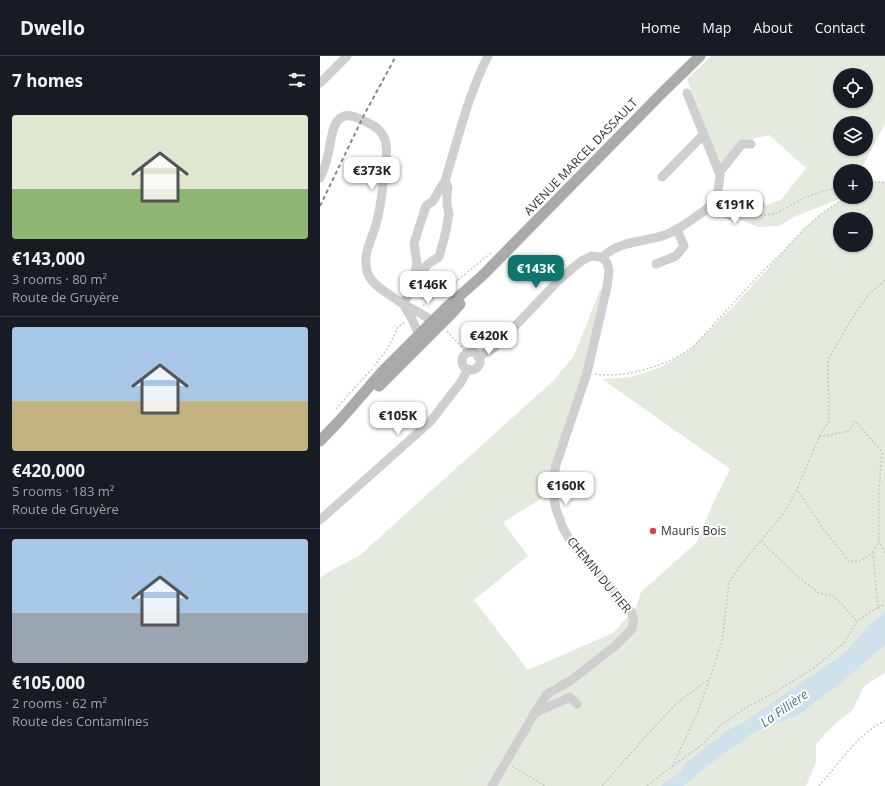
<!DOCTYPE html>
<meta charset="utf-8">
<style>
body{margin:0;font-family:"Open Sans",sans-serif;background:#242831;color:#f1f3f6;height:100vh;display:flex;flex-direction:column;font-size:15px;white-space:nowrap}
*{box-sizing:border-box;margin:0}
p{font-size:13px;color:#9ea1a6}
.icon{flex:none;width:22px;height:22px;fill:none;stroke:currentColor;stroke-width:2;stroke-linecap:round;stroke-linejoin:round}
.map{position:relative;flex:1;overflow:hidden}
.drawer{display:flex;flex-direction:column;background:#171b24;width:320px}
.drawer>*{flex:none}
.fabs{position:absolute;left:513px;top:12px;display:grid;gap:8px}
.fabs a{display:grid;place-items:center;width:40px;height:40px;border-radius:50%;background:#171b24;box-shadow:0 1px 3px #0004;font-size:20px}
.price{position:absolute;translate:-50% -34px;padding:0 9px;border-radius:8px;background:#fff;color:#222;font-size:13px;line-height:26px;filter:drop-shadow(0 1px 2px #0008)}
.price::after{content:'';position:absolute;left:50%;top:24px;width:12px;height:9px;margin-left:-6px;background:inherit;clip-path:polygon(0 0,100% 0,50% 100%)}
.price.selected{background:#0f766e;color:#fff}
ul{padding:0;list-style:none}
li{display:grid;align-content:center;gap:8px;height:212px;padding:0 12px}
li+li{border-top:1px solid #363941}
li span{display:grid;place-items:center;height:124px;border-radius:4px;color:#555}
li>.icon{margin-inline-start:auto}
span .icon{width:72px;height:72px;fill:#fffc;stroke-width:1}
li b{font-size:17px}
h2{display:flex;justify-content:space-between;align-items:center;height:48px;padding:0 12px;font-size:17px}
header{display:flex;align-items:center;gap:24px;box-sizing:border-box;height:56px;padding:0 20px;background:#171b24;border-bottom:1px solid #363941}
header strong{font-size:19px}
nav{display:flex;gap:22px;margin-inline-start:auto;font-size:14px}
main{display:flex;flex:1;min-height:0}
.map>svg:first-child{display:block}
</style>
<header>
<strong>Dwello</strong>
<nav><a>Home</a><a>Map</a><a>About</a><a>Contact</a></nav>
</header>
<main>
<section class="drawer">
<h2>7 homes<svg class="icon" aria-label="filters" viewBox="0 0 24 24"><path d="M4 7h16M4 17h16"/><circle cx="9" cy="7" r="2"/><circle cx="15" cy="17" r="2"/></svg></h2>
<ul>
<li><span style="background:linear-gradient(#dfe7d0 60%,#8fb573 0)"><svg class="icon" aria-label="home" viewBox="0 0 24 24"><path d="M3 11l9-7 9 7M6 9v11h12V9"/></svg></span><div><b>€143,000</b><p>3 rooms · 80 m²</p><p>Route de Gruyère</p></div></li>
<li><span style="background:linear-gradient(#a9c7e8 60%,#c2b280 0)"><svg class="icon" aria-label="home" viewBox="0 0 24 24"><path d="M3 11l9-7 9 7M6 9v11h12V9"/></svg></span><div><b>€420,000</b><p>5 rooms · 183 m²</p><p>Route de Gruyère</p></div></li>
<li><span style="background:linear-gradient(#a9c7e8 60%,#9aa5b1 0)"><svg class="icon" aria-label="home" viewBox="0 0 24 24"><path d="M3 11l9-7 9 7M6 9v11h12V9"/></svg></span><div><b>€105,000</b><p>2 rooms · 62 m²</p><p>Route des Contamines</p></div></li>
</ul>
</section>
<div class="map">
<svg width="565" height="730" viewBox="0 0 565 730">
<rect width="100%" height="100%" fill="#fff"/>
<!-- green -->
<path fill="#e5eade" fill-rule="evenodd" d="M391,0H565V68L541,113V115H520V141H524L474,161L459,170L438,171L412,160L461,144L486,112L449,79L423,85L401,112L367,23ZM520,19H546V45H520ZM520,67H546V93H520Z
M546,126H565V555L549,569L524,597L425,665L409,673L365,707L360,716L340,730H0V522L8,516L39,500L233,325L254,300L280,234L286,237L264,314L221,443L183,466L208,500L154,544L208,614L293,577L316,551L321,536L376,487L395,443L410,413L282,323L311,321L341,311L367,296L410,254L485,172L501,158L526,141H546ZM520,163H546V189H520Z
M565,589V617L544,630L533,654L516,667L496,688V706L486,730H364L384,713L433,677L479,659L525,624Z"/>
<!-- water -->
<path fill="#cfe1eb" d="M565,555V589L525,624L479,659L433,677L384,713L364,730H340L360,716L365,707L409,673L425,665L524,597L549,569Z"/>
<g fill="none" stroke-linecap="round" stroke-linejoin="round">
<!-- path -->
<path stroke="#c9c9c9" stroke-width="1.5" stroke-dasharray="2 2" stroke-linecap="butt" d="M546,126H565
M436,160L455,158L484,142L503,135L520,131
M98,240L106,245
M103,250L107,246L119,239L171,197
M127,275L147,297
M54,310L68,292L78,271L85,266
M275,318C305,323 350,309 374,290L440,218L461,198L485,172L501,158L526,141
M16,353L28,339L52,313
M499,381L529,375L535,365L562,396L559,432V485
M441,485L479,522L499,537L514,540L537,565
M553,496L559,485L565,497
M558,552L565,548
M192,710L225,730
M352,711L377,658L390,622L402,585L409,527L419,511L464,457L477,433L499,381L509,365L508,304L529,267L549,238L561,228L565,224
M282,730L325,681L356,648L389,623
M327,730L346,715L383,688L401,669L427,651L454,637L495,611L523,588L537,565L558,551L553,497L539,506L529,505L501,470L477,433
M499,730C516,711 541,674 565,665"/>
<!-- minor -->
<path stroke="#cfcfcf" stroke-width="9" d="M0,27L27,0
M399,117L422,88H431
M342,121L383,79
M0,122C4,115 6,107 8,99C12,81 12,49 40,63C48,67 58,70 62,78C64,81 66,86 66,89C68,99 65,110 64,120C62,136 61,152 56,168C52,184 41,200 48,218C51,226 59,232 67,237C73,241 78,245 85,249C96,255 108,260 117,270
M389,151L410,159L418,158L440,149
M282,202C297,185 324,186 345,179C356,175 365,168 374,162C379,158 385,155 389,151C398,142 399,130 400,119L367,37
M336,208L356,200L364,190L357,173
M93,231L92,226L97,208L94,187L106,150L113,145L121,131L125,125C138,83 148,39 168,0
M83,248L93,231L99,228C105,211 103,210 119,201L125,179L129,158L127,149V140L128,131L125,125
M83,248L92,263L99,279L103,283
M142 305a9 9 0 1 1 18 0a9 9 0 1 1-18 0Z
M158,301L175,291L239,224L254,211L263,204L272,200L280,201L285,204L287,207L289,215L287,231L267,317L236,409L234,420L233,437L236,453L243,472L248,481L258,495L287,526L311,556L314,564L312,573L295,590L250,625L227,638L214,658L172,730
M0,464L110,366L141,326L148,313
M215,657L250,641L257,648"/>
<!-- major -->
<path stroke="#aaa" stroke-width="11" d="M59,330L134,255L140,248
M0,385L21,363L42,339L61,317L128,250L162,220L345,34L380,0"/>
<!-- rail -->
<path stroke="#878787" stroke-width="2" stroke-dasharray="4 3" stroke-linecap="butt" d="M0,150L44,59L76,0"/>
</g>
<!-- markers -->
<circle fill="#d94352" stroke="#fff" stroke-width="1.5" cx="333" cy="475" r="4"/>
<g text-anchor="middle" stroke-width="4" stroke-linejoin="round" paint-order="stroke">
<!-- street labels -->
<g font-size="12" fill="#323232" stroke="#fff">
<text transform="translate(261 101) rotate(-46)" y="4">AVENUE MARCEL DASSAULT</text>
<text transform="translate(279 519) rotate(51)" y="4">CHEMIN DU FIER</text>
</g>
<!-- poi labels -->
<g font-size="12" fill="#323232" stroke="#fff" text-anchor="start">
<text x="341" y="479">Mauris Bois</text>
</g>
<!-- water labels -->
<g font-size="13" font-style="italic" fill="#45748f" stroke="#fff">
<text transform="translate(464 652) rotate(-35)" y="5">La Fillière</text>
</g>
</g>
</svg>
<div class="fabs">
<a><svg class="icon" aria-label="locate" viewBox="0 0 24 24"><circle cx="12" cy="12" r="6"/><path d="M12 2v4M12 18v4M2 12h4M18 12h4"/></svg></a>
<a><svg class="icon" aria-label="layers" viewBox="0 0 24 24"><path d="M12 4l9 5-9 5-9-5zM3 14l9 5 9-5"/></svg></a>
<a>+</a>
<a>−</a>
</div>
<b class="price" style="left:52px;top:135px">€373K</b>
<b class="price" style="left:415px;top:169px">€191K</b>
<b class="price selected" style="left:216px;top:233px">€143K</b>
<b class="price" style="left:108px;top:249px">€146K</b>
<b class="price" style="left:169px;top:300px">€420K</b>
<b class="price" style="left:78px;top:380px">€105K</b>
<b class="price" style="left:246px;top:450px">€160K</b>
</div>
</main>
